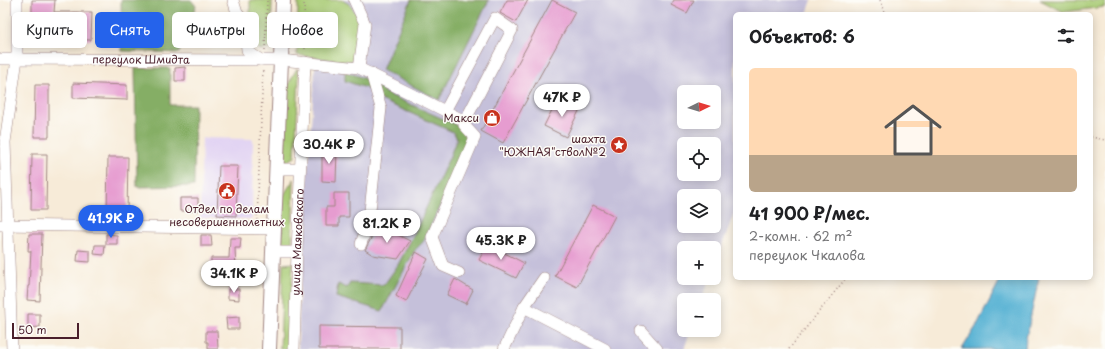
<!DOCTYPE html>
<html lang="ru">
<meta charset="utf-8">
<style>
body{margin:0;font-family:"Playpen Sans",sans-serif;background:#f2f2f2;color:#202124;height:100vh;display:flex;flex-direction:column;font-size:15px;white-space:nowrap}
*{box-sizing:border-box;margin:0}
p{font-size:13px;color:#757577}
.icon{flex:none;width:22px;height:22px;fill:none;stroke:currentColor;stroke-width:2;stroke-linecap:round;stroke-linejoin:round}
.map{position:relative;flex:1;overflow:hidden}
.panel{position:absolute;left:733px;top:12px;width:360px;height:268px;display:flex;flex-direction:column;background:#fff;border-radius:6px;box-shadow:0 2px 10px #0003}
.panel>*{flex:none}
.banner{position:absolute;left:12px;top:12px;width:380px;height:36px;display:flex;gap:8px}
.needle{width:26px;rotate:85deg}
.fabs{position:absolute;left:677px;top:85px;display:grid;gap:8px}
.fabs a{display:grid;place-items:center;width:44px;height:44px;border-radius:6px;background:#fff;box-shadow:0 2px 10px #0003;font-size:20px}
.scale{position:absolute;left:12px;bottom:10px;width:67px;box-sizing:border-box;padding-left:4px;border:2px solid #4a1f2b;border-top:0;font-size:11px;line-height:14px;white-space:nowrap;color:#4a1f2b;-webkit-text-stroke:3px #fdfcf7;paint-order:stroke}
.price{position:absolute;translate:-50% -34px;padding:0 9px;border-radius:14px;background:#fff;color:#222;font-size:13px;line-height:26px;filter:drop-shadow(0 1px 2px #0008)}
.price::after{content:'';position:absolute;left:50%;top:24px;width:12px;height:9px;margin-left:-6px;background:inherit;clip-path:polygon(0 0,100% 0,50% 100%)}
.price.on{background:#2563eb;color:#fff}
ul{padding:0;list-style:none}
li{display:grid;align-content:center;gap:8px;height:212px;padding:0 16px}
li span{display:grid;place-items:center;height:124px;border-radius:6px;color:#555}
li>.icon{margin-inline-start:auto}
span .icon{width:72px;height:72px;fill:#fffc;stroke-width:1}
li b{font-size:17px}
h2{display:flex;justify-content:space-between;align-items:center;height:48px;padding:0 16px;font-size:17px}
.pill{padding:0 14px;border-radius:6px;background:#fff;box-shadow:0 2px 10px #0003;font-size:14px;line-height:36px}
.pill.on{background:#2563eb;color:#fff}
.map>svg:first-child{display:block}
</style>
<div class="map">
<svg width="1105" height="349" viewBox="0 0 1105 349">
<rect width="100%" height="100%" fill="#fdfcf7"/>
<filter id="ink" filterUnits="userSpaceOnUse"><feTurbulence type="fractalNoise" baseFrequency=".025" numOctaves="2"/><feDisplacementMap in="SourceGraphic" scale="8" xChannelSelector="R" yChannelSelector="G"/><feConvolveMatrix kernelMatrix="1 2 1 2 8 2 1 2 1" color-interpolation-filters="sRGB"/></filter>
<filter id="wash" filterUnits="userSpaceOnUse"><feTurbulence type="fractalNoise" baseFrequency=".012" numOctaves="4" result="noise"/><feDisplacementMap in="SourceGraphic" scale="16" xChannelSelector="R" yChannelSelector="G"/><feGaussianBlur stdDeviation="0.9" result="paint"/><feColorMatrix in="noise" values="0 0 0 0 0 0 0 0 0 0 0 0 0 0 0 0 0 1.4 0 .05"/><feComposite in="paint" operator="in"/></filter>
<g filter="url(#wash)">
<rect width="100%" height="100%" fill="#f7ebd8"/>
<!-- built -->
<path fill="#e2d4f3" d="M202,138L253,139L252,219L200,218Z"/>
<!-- industrial -->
<path fill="#c5c0da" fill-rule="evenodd" d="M320,0H812L807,14H735V210L714,267V248H684V278H710L702,300H684V330H691L684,349H298L300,277ZM684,92H714V122H684ZM684,144H714V174H684ZM684,196H714V226H684Z"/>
<!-- green -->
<path fill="#a7ca73" stroke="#78744f" d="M250,0H272L271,48L262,50L257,48L250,38Z
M298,0H342L349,4L359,17L361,40L357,55L350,62L297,55Z
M1040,0H1105V7L1064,12Z
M297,68L299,77L295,157L284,163L288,85Z
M294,179L292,245L285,246L282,242L283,196Z
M293,263L289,349H280L283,264Z"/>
<!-- forest -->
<path fill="#85ae65" stroke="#686648" d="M121,0H191L196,6L179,53L122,51Z
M411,0H489L439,100L382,70Z
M135,68H170V105H195L194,186L137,187Z
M345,71L371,81L385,93L459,126L468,138L461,160L423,242L415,250L382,311L336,297L338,284L347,288L350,283L384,285L398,265L416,230L450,156L457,138L453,132L381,100L366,88L345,81Z"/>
<!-- water -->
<path fill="#55b1d3" stroke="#50687f" d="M1001,278H1039L1026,339L1025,349H962L977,325Z"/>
<g id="blocks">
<!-- building -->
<path fill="#e69cd0" d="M32,0H55L54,12H92L91,40L32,39Z
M507,0H528L516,22L500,13Z
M552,0L575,12L503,143L481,131Z
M674,0H694L687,13L671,5Z
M215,12L236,23L225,43L204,32Z
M185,67V81H175V68Z
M73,83L127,85V100L73,98Z
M35,85H49V137H34Z
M557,100L579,111L566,137L544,126Z
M322,149H337L336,182L322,181Z
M32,154H47L46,210H31Z
M108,157H128L127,213H107Z
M219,166H238L236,216L217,215Z
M334,193H349V217H339V226H326V207H334Z
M180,198H198V211H180Z
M593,205L615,216L577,287L555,276Z
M378,225L410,241L398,259L373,255L365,250Z
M29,234H42L40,301L27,300L28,286H29L31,251H28Z
M106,234L117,235V244H106Z
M201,235H211L212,246H201Z
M230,238H241L240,248H235L236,271H211V258H229Z
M487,244L524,263L516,278L479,260Z
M95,245H105L104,255L94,254Z
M78,250L90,251V262L77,261Z
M416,252L428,259L406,302L396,296Z
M455,279L473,290L466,304L447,295Z
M228,289H239V300L228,299Z
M28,314H40V327L28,328Z
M239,317V329H227L226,318Z
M319,326L400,327V349H319Z
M206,331H217L218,349H208V342H206Z"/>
</g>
</g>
<g filter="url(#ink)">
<use href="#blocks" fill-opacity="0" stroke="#a08582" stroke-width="1"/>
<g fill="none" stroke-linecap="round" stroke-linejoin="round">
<!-- minor casing -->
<g stroke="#a08582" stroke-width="12">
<g id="minor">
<path d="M233,0L237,13L244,21L247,50L253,55L261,60"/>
<path d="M354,0L365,24L359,68"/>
<path id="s1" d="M0,59L281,60L359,68L465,121L512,30L495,18L445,111"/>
<path d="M277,169H300"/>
<path d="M0,225L274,229"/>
<path d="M361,244L369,220L381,108L371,73"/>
<path d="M273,252H297"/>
<path d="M459,273L443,266L432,237L475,137L464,125L465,121"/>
<path d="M524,307L544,278"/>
<path d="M641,331L657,349"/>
<path d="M12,349L5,142L17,59V0"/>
<path id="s2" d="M294,349L297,252L305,62"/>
<path d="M504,349L524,307L605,349"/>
</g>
</g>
<!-- major casing -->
<g stroke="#a08582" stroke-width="16">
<path id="major" d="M269,349L281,60L283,0"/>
</g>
<!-- path -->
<path stroke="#a08582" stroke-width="1.5" stroke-dasharray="1 3" stroke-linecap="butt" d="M304,0L305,52
M880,0L886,14
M265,50L267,0
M1091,137L1105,140
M257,220L263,70
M789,349L846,278"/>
<!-- minor -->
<use href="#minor" stroke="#fff" stroke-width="11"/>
<!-- major -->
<use href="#major" stroke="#fff" stroke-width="14"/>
</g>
</g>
<!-- icons -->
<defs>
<g id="shop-disc" transform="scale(0.9)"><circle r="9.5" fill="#c8321e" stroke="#fdfcf7"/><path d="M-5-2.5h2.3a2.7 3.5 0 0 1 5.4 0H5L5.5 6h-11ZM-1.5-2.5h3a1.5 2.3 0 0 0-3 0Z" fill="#fff"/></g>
<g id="sight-disc" transform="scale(0.9)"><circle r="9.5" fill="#c8321e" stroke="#fdfcf7"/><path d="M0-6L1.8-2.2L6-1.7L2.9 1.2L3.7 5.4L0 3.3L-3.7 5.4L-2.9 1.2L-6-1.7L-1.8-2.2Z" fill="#fff"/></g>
<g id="civic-disc" transform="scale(0.9)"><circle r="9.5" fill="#c8321e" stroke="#fdfcf7"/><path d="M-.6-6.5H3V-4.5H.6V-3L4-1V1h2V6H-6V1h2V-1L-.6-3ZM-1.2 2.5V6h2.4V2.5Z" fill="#fff"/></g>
</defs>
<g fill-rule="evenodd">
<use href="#shop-disc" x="492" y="118"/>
<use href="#sight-disc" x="619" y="145"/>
<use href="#civic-disc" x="227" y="191"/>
</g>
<g text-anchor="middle" stroke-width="3" stroke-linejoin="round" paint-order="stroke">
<!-- street labels -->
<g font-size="11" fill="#4a1f2b" stroke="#fdfcf7">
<text dy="4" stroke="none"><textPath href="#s1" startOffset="141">переулок Шмидта</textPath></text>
<text dy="4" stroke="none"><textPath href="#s2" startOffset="107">улица Маяковского</textPath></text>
</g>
<!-- poi labels -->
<g font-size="11" fill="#4a1f2b" stroke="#fdfcf7" text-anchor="end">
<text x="479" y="122">Макси</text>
<text x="606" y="143">шахта<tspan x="606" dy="13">"ЮЖНАЯ"ствол№2</tspan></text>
<text x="227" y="213" text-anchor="middle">Отдел по делам<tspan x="227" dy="13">несовершеннолетних</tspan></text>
</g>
</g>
</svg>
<div class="fabs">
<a><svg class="needle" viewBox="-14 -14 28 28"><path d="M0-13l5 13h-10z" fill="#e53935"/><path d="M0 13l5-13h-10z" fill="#757577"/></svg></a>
<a><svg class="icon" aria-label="locate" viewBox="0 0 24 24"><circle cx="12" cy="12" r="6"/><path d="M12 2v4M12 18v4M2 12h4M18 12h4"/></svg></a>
<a><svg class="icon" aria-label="layers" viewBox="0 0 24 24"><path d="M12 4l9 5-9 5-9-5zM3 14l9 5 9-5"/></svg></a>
<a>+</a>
<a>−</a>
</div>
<div class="scale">50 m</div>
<b class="price" style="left:562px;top:118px">47K ₽</b>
<b class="price" style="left:329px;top:165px">30.4K ₽</b>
<b class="price on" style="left:111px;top:239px">41.9K ₽</b>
<b class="price" style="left:387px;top:244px">81.2K ₽</b>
<b class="price" style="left:501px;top:261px">45.3K ₽</b>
<b class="price" style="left:234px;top:294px">34.1K ₽</b>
<div class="banner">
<a class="pill">Купить</a>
<a class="pill on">Снять</a>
<a class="pill">Фильтры</a>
<a class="pill">Новое</a>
</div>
<section class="panel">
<h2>Объектов: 6<svg class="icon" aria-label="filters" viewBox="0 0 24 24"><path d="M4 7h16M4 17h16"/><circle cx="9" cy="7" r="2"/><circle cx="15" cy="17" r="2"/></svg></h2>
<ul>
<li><span style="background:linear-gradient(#ffd9b3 70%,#b9a48a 0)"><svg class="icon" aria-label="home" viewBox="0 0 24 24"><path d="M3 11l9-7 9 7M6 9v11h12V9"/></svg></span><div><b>41 900 ₽/мес.</b><p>2-комн. · 62 m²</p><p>переулок Чкалова</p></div></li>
</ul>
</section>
</div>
